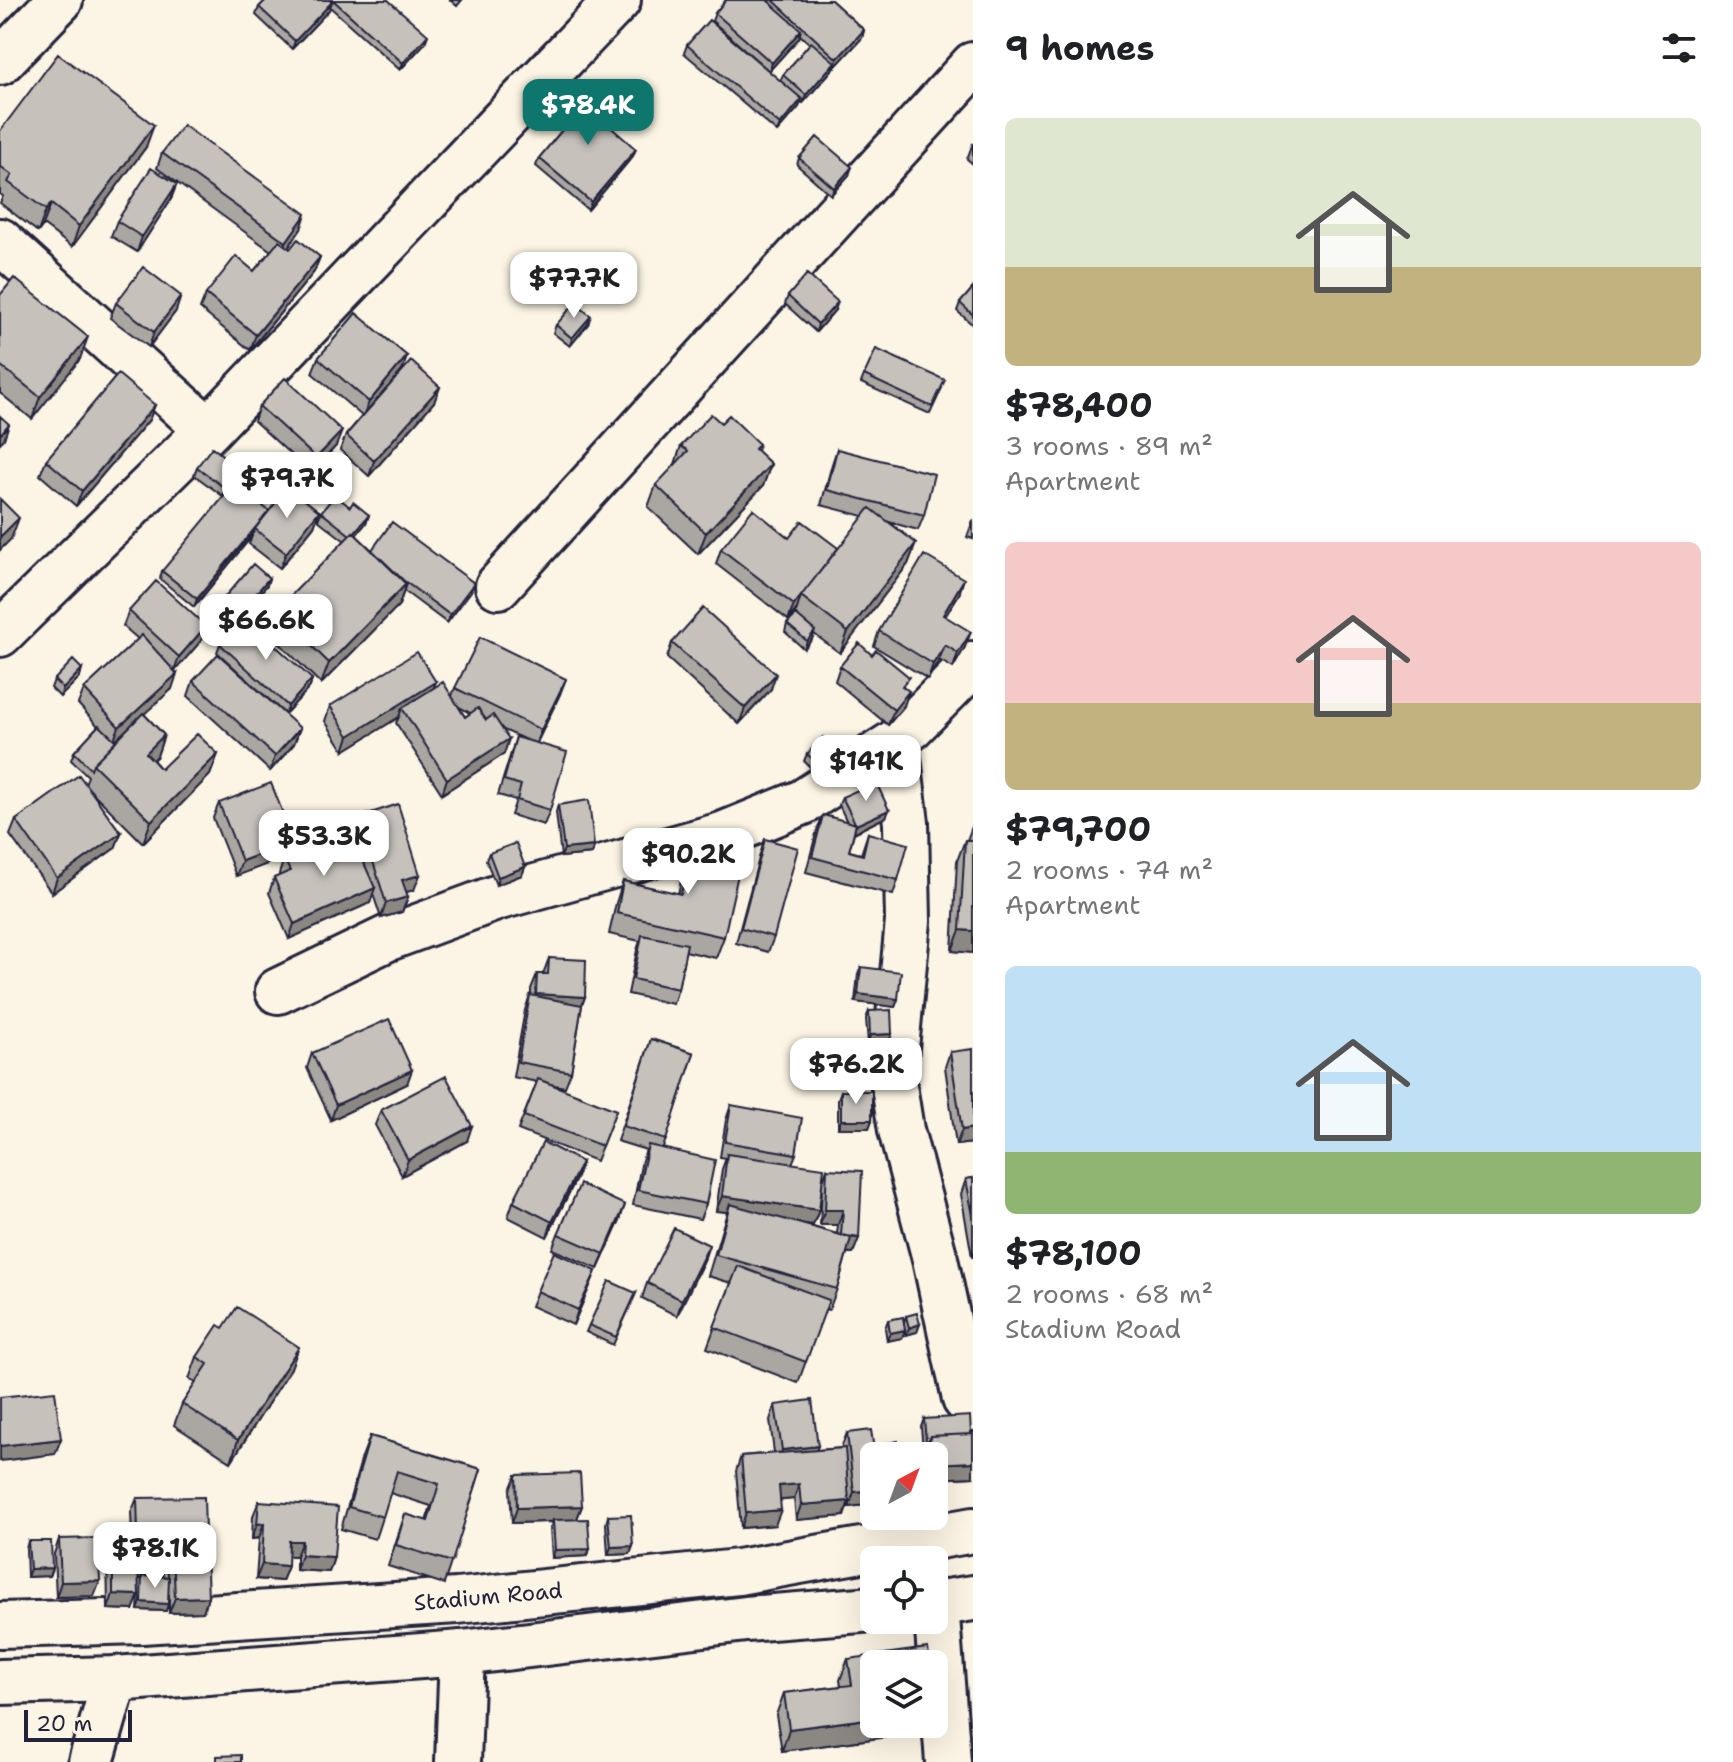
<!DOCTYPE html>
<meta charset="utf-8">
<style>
body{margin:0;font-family:"Shantell Sans",sans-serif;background:#f6f6f6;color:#202124;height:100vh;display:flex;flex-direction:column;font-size:30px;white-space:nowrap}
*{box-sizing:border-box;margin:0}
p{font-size:26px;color:#757577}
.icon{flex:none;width:44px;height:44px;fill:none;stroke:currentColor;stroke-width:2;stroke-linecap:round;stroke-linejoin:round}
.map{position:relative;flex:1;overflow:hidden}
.drawer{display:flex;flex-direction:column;background:#fff;width:760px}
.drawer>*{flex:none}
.needle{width:52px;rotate:41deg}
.controls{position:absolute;left:860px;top:1442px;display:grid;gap:16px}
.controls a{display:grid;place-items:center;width:88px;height:88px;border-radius:12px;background:#fff;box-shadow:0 8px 32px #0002;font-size:40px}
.scale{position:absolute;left:24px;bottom:20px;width:108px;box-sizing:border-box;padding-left:8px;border:4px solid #22223b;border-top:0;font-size:22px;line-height:28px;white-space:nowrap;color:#22223b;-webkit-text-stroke:6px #fcf5e5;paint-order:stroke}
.price{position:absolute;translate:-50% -68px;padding:0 18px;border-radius:16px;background:#fff;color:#222;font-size:26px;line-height:52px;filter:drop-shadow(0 2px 4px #0008)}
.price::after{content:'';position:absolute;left:50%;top:48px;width:24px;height:18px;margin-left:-12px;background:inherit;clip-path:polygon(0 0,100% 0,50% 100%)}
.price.on{background:#0f766e;color:#fff}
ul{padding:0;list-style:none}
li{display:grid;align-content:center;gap:16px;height:424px;padding:0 32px}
li span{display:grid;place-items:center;height:248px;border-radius:12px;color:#555}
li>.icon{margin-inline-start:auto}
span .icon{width:144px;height:144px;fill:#fffc;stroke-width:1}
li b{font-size:34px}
h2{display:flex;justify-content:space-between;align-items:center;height:96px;padding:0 32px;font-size:34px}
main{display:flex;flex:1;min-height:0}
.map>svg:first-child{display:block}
</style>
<main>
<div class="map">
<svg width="973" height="1762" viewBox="0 0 973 1762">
<rect width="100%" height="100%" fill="#fcf5e5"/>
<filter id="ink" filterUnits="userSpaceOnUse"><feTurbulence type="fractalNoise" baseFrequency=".0125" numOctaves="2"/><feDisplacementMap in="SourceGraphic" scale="16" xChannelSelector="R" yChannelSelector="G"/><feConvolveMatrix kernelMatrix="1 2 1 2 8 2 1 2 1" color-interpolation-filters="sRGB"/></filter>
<g filter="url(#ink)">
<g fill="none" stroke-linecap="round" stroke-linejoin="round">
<!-- minor casing -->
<g stroke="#22223b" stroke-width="50">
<path id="minor" d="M0,62L60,0
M0,241L208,430
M498,586L973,65
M0,634L208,430L618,0
M896,742L906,823L908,921L893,1080L901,1130L935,1259L965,1399L973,1408
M278,991L388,938L496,898L722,835L803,802L896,742L973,664
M936,1604L948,1762
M91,1762L115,1679
M458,1762L462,1653"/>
</g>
<!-- major casing -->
<g stroke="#22223b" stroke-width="50">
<path id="major" d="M934,1604L973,1598
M0,1625L142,1621L457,1601L738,1572L973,1530
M0,1682L115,1679L462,1653L746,1619L874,1609"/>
</g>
<!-- minor -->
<use href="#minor" stroke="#fcf5e5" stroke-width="44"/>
<!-- major -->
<use href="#major" stroke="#fcf5e5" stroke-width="44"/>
</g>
<!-- wall -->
<path fill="#aaa6a1" stroke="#22223b" stroke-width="2" fill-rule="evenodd" d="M266,0H388L425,43L400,70L330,7L329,10L292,49L256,15L259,7Z
M450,0H462L457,6Z
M726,0H831L864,30L862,38L835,67L833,66L832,70L803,103L801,101L799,107L777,132L684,53L687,45L780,81L783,75L810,44L800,35L799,38L769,71L712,21L715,13Z
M566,103L612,123L609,126L633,156L588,210L536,166L539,158L572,118L563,111Z
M0,131L146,147L72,247L43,225L38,232L0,203L3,196L0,194Z
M973,143V164L967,159Z
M162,153L301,229L288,248L320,257L314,272L250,350L200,309L206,294L254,271L271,251L157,168Z
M799,158L849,175L831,195L797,165Z
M171,199L137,252L111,236L117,221Z
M973,288V325L957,311L960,303Z
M0,295L80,359L32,419L0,393Z
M788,296L835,310L816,332L785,304Z
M116,303L176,311L149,347L110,318Z
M588,324L570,346L553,333L556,325Z
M407,356L402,371L440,387L434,402L369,476L340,450L346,435L362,416L312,373L318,358Z
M864,375L942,388L930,414L861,383Z
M155,405L149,420L76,506L40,475L46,460Z
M259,406L336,446L311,473L254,421Z
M721,423L759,444L757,451L771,464L763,486L698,554L648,507L656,485L674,467L681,446Z
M837,449L924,515L918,530L889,522L916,543L908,564L840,653L814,634L812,639L804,649L785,632L787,624L794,616L797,609L788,620L716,564L721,549L789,538L837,551L864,516L821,505L832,464Z
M197,467L238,476L223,496L194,475Z
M350,507L369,515L366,523L356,535L372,550L471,591L447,623L404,591L399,605L321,684L268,632L276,611L345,541L318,520L321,512Z
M269,511H319L314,526L280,568L249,544L252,536L194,607L160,579L162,571Z
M973,520V539L967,537Z
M269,578L267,585L231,627L214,614L217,606Z
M959,594L945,616L965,647L953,668L939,660L928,679L874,646L879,631Z
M129,611L201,641L174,671L172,689L144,714L164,735L157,756L153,760L161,769L218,754L210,775L143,843L89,789L121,833L115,848L52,893L10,835L16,820L85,784L88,776L71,760L74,752L98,726L78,704L84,689L138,639L123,626Z
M672,643L771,689L739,724L667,658Z
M220,644L312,679L310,687L285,714L217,652Z
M872,655L905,688L904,706L888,725L835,681L840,666Z
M82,669L80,677L60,697L51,688L54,680Z
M193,681L300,728L294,744L270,771L188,696Z
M434,688L452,696L455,688L560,694L536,743L550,810L544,825L511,815L516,800L498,795L516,737L528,741L502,729L504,754L442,794L396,723L399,717L344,751L325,721L330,706ZM459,707L470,713L465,717Z
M837,750L834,758L817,774L804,761L807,754Z
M842,797L889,810L886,817L854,833L849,851L861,854L868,833L898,880L893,895L806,872L817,830L823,815L847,822L839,805Z
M219,803L288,856L236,876L213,818Z
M558,805L594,846L592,854L561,857L556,812Z
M359,817L414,890L406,892L408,897L402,912L381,918L373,894L370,903L289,939L269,893L274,878L280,876L279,874L284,859L361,857L353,832Z
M973,824V953L952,951L957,861L965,840H967Z
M765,839L774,937L768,952L736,943L760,854Z
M691,849L724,937L716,958L685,951L678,989L673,1004L628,994L637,950L640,941L609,934L616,903L623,881L678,894L683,871Z
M489,853L525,867L522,875L496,885L486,860Z
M549,958L585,997L582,1005L571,1072L565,1087L549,1084L616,1110L596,1161L518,1130L537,1082L513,1077L525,1010L530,995L531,996V989L537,974H543Z
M861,967L898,999L895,1007L855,1002L858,974Z
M869,1011L889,1042L868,1043L866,1019Z
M651,1039L694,1053L663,1148L706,1204L700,1219L633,1205L642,1160L646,1150L617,1141Z
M950,1052L973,1143L956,1145L945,1067Z
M312,1053L407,1084L331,1120L307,1068Z
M841,1091L872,1120L869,1128H838V1099Z
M731,1105L796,1154L792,1164L822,1183L827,1169L859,1238L853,1253H847L837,1289L829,1310L825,1309L798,1383L707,1348L731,1283L708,1276L727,1212L716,1211L722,1169L726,1158L720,1157L726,1120ZM822,1188L820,1225H838L837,1234L796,1222L813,1225L819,1210Z
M381,1110L467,1141L402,1176L375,1125Z
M582,1162L577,1177L547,1237L508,1217L513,1202Z
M973,1178V1257H972L961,1194L966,1179Z
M620,1220L598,1269L552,1249L558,1234Z
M704,1260L677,1316L642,1298L647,1283Z
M596,1271L573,1325L531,1306L537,1291Z
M636,1293L613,1345L586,1332L589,1325Z
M906,1316L920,1324L917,1332L906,1335L905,1330L902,1338L887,1341L885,1328L888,1320L904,1322Z
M223,1328L291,1368L231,1462L174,1425L182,1404L196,1383L189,1379L197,1357Z
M775,1405L816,1450L841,1448L847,1433L874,1456L873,1504L849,1507L848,1504L844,1516L796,1520L794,1499L780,1500L775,1525L741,1528L736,1471L741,1456L774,1453L770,1420Z
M924,1419L973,1477L934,1479V1456H924L925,1449H923L921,1427Z
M370,1436L481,1469L444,1584L388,1566L405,1514L426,1521L431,1506L390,1493L375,1539L341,1529L362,1457Z
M516,1475L582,1506L577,1519L590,1549L587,1556L552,1558L550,1528L553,1522L512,1523L510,1490Z
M137,1498L205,1531L200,1546L166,1547V1564L162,1576L168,1577L167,1566L173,1551L208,1597L203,1612L169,1613V1594L168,1604L166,1611L138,1610L139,1595L133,1610L108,1609L107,1552L113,1537H132L131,1513Z
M259,1501L334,1557L329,1572L296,1570V1556H288V1566L282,1581L256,1579L259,1538L252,1539L253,1516Z
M608,1516L633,1546L630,1554L608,1555L606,1524Z
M59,1539L100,1581L94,1596L56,1597L54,1554Z
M28,1541L52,1568L49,1576L27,1577L26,1549Z
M848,1659L874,1664L887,1737L782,1751L776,1715L784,1693L841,1686L840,1680Z"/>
<!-- shaded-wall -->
<path fill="#8b8783" stroke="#22223b" stroke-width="2" d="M332,2L329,10L292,49L295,41Z
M801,30L799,38L769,71L772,63Z
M864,30L862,38L835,67L837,59Z
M428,35L425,43L400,70L403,63Z
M835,62L832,70L803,103L806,95Z
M802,99L799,107L777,132L780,125Z
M154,125L146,147L72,247L79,226Z
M636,149L633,156L588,210L591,202Z
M852,167L849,175L831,195L834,188Z
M177,184L171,199L137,252L142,237Z
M51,204L43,225L38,232L46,210Z
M306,214L301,229L281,258L286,242Z
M320,257L314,272L250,350L256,335Z
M181,296L176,311L149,347L154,332Z
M838,302L835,310L816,332L818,324Z
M591,316L588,324L570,346L572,338Z
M88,337L80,359L32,419L40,397Z
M407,356L402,371L363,417L369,402Z
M440,387L434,402L369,476L374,461Z
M155,405L149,420L76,506L82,491Z
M9,424L4,439L0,443V435Z
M342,431L336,446L311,473L316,458Z
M771,464L763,486L698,554L706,533Z
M240,469L238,476L223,496L225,488Z
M319,511L314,526L280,568L286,553Z
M369,515L366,523L349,544L352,536Z
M19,518L11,539L0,550V537Z
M255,529L252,536L194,607L197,599Z
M916,543L908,564L840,653L848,632Z
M269,578L267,585L231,627L234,620Z
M964,579L959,594L937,630L943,615Z
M474,583L471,591L447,623L450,615Z
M406,584L399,605L321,684L329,663Z
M801,596L797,609L788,620L794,605Z
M206,626L201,641L174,672L179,657Z
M815,631L812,639L804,649L807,641Z
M971,632L965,647L953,668L958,653Z
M945,645L939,660L928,679L933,664Z
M82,669L80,677L60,697L63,689Z
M177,674L172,689L113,742L119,727Z
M776,674L771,689L739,724L745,708Z
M312,679L310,687L285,714L288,706Z
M566,679L560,694L536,745L541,730Z
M436,682L430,697L402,708L399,717L344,751L349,736Z
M909,691L904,706L888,725L894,710Z
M300,728L294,744L270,771L275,756Z
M164,735L157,756L138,775L146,753Z
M509,739L504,754L442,794L447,779Z
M837,750L834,758L817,774L820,766Z
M218,754L210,775L143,843L151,821Z
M889,810L886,817L853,833L856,825Z
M121,833L115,848L52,893L57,878Z
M294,841L288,856L236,876L242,861Z
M594,846L592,854L561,857L564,849Z
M525,867L522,875L496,885L498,877Z
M420,875L414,890L396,895L402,880Z
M375,888L370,903L289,939L294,924Z
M408,897L402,912L381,918L386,903Z
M960,930L973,931V953L952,951Z
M536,994L585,997L579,1012L530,1009Z
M858,994L898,999L895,1007L855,1002Z
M892,1034L889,1042L868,1043L870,1035Z
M412,1070L407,1084L331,1120L336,1105Z
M841,1120H872L869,1128H838Z
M472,1126L467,1141L402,1176L408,1160Z
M973,1128V1143L956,1145L962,1130Z
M582,1162L577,1177L547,1237L552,1222Z
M722,1196L819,1210L813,1225L727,1212L730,1204L727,1212L716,1211Z
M625,1205L620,1220L598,1269L604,1254Z
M825,1210H843L838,1225H820Z
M841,1237L859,1238L853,1253L836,1252Z
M709,1245L704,1260L677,1316L682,1300Z
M596,1271L590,1286L573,1325L578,1310Z
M920,1324L917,1332L906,1335L909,1328Z
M905,1330L902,1338L887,1341L890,1333Z
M299,1347L291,1368L231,1462L238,1440Z
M61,1439L55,1454L0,1461V1446Z
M818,1446L812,1461L776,1465L782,1450Z
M973,1462V1477L934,1479V1464Z
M799,1484L794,1499L774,1501L779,1486Z
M874,1490L873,1504L849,1507L854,1492Z
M849,1501L844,1516L796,1520L801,1505Z
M582,1506L576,1521L512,1523L517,1508Z
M781,1510L775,1525L741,1528L746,1513Z
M264,1523L259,1538L252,1539L257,1524Z
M205,1531L200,1546L133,1548L138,1533Z
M289,1541H302L296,1556H284Z
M633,1546L630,1554L608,1555L611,1547Z
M590,1549L587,1556L552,1558L555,1550Z
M301,1555L334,1557L329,1572L296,1570Z
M138,1564H166L161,1579L142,1576L140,1579H133Z
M262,1564L288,1566L282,1581L256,1579Z
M52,1568L49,1576L27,1577L30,1569Z
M100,1581L94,1596L56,1597L61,1582Z
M113,1594L139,1595L133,1610L108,1609Z
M208,1597L203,1612L169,1613L175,1598Z
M141,1602L168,1604L166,1611L138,1610Z
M874,1718V1724H892L887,1737L782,1751L789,1729Z"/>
<!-- building -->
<path fill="#c6c1bb" stroke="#22223b" stroke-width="2" d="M266,0H329L332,2L295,41L259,7Z
M333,0H388L428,35L403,63Z
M726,0H767L801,30L772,63L715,13Z
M773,0H831L864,30L837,59Z
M709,20L802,99L780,125L687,45Z
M811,42L835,62L806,95L783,75Z
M58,54L154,125L79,226L51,204L46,210L8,182L12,175L0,166V131Z
M580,87L615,116L607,124L636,149L591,202L539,158L577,112L566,103Z
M183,125L306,214L286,242L162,153Z
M817,137L852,167L834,188L799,158Z
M151,168L177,184L142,237L117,221Z
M298,239L320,257L256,335L206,294L236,256L254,271L279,241L290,249Z
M143,267L181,296L154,332L116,303Z
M807,274L838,302L818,324L788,296Z
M14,278L88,337L40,397L0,365V295Z
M973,288V315L960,303Z
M575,303L591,316L572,338L556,325Z
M356,313L407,356L369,402L318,358Z
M876,349L945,380L932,407L864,375Z
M411,361L440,387L374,461L346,435Z
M118,374L155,405L82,491L46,460Z
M285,378L342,431L316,458L259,406Z
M711,414L721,423L729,415L759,444L755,449L771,464L706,533L656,485L688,451L681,446Z
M0,416L9,424L0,435Z
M212,447L240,469L225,488L197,467Z
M837,449L934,474L924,515L827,490Z
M235,483L269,511L197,599L162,571Z
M288,487L319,511L286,553L255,529Z
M335,495L350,507L353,502L369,515L354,533L353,532L350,535L321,512Z
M0,499L19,518L0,537Z
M870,508L916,543L848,632L801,596Z
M753,509L789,538L802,521L838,548L794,605L721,549Z
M392,522L474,583L450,615L403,580L372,550Z
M353,532L406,584L329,663L276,611Z
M924,555L964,579L943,615L971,632L958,653L945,645L933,664L879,631Z
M253,564L269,578L234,620L217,606Z
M156,581L206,626L179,657L129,611Z
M703,608L776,674L745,708L672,643Z
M796,615L815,631L807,641L787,624Z
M244,617L312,679L288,706L220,644Z
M142,635L177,674L119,727L84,689Z
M480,637L566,679L541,730L455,688Z
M859,643L872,655L876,650L909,677L902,686L909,691L894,710L840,666Z
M417,652L436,682L349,736L330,706Z
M218,654L300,728L275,756L193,681Z
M73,660L82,669L63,689L54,680Z
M443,682L465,717L478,708L486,720L493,715L509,739L447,779L402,708Z
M143,713L164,735L146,753L161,769L197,734L218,754L151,821L93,764Z
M99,725L116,741L93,764L91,769L74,752Z
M516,737L567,752L550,810L517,800L521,785L504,780Z
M823,737L837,750L820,766L807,754Z
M79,775L121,833L57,878L16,820Z
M876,782L889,810L856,825L842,797Z
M271,783L294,841L242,861L219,803Z
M589,800L594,846L564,849L558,805Z
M398,804L420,875L402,880L408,897L386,903L359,817Z
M823,815L856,824L849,851L863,855L868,833L908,844L898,880L812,857Z
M350,831L375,888L294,924L274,878L290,871L284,859Z
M765,839L798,848L774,937L741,928Z
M965,840H973V931L960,930Z
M516,843L525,867L498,877L489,853Z
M691,849L741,861L724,937L617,913L623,881L681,894Z
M642,935L687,944L678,989L633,979Z
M549,958L586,960L585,997L536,994L537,974H548Z
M861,967L901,972L898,999L858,994Z
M530,995L582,1005L571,1072L518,1062Z
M891,1010L892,1034L870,1035L869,1011Z
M389,1019L412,1070L336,1105L312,1053Z
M651,1039L694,1053L666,1140L623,1126Z
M973,1049V1128L962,1130L950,1052Z
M446,1076L472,1126L408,1160L381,1110Z
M538,1079L616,1110L602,1146L524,1116Z
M841,1091H872V1120H841Z
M731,1105L802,1118L796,1154L725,1142Z
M543,1142L582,1162L552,1222L513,1202Z
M648,1145L715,1160L706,1204L638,1190Z
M727,1154L824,1168L819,1210L722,1196Z
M827,1169L862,1171L859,1238L841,1235L843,1210H825Z
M973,1178V1216L966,1179Z
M580,1184L625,1205L604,1254L558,1234Z
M730,1204L851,1238L837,1289L716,1255Z
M674,1228L709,1245L682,1300L647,1283Z
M554,1252L596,1271L578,1310L537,1291Z
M738,1266L829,1300L806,1362L714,1327Z
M609,1281L636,1293L616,1337L589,1325Z
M237,1307L299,1347L238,1440L182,1404L208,1364L197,1357L218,1325L223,1328Z
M917,1313L920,1324L909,1328L906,1316Z
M903,1317L905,1330L890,1333L888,1320Z
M55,1391L61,1439L0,1446V1397Z
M812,1400L818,1446L782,1450L775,1405Z
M970,1416L971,1434L930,1436L928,1441H926L924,1419Z
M871,1430L875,1456L874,1490L854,1492L847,1433Z
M973,1434V1462L934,1464V1456H931L930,1436Z
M370,1436L481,1469L452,1562L396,1545L405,1514L428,1521L439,1484L397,1471L383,1517L349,1507Z
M898,1441L901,1456H875L873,1446Z
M845,1448L849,1501L801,1505L799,1484L779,1486L781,1510L746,1513L741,1456Z
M580,1473L582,1506L517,1508L516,1475Z
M204,1497L205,1531L138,1533L137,1498Z
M259,1501L338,1507L334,1557L301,1555L302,1541H289L288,1566L262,1564L264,1523L257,1524Z
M631,1515L633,1546L611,1547L608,1516Z
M588,1519L590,1549L555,1550L553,1520Z
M113,1537H166V1564H138L139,1595L113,1594Z
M98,1538L100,1581L61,1582L59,1539Z
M28,1541H51L52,1568L30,1569Z
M206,1549L208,1597L175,1598L173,1551Z
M142,1576L169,1577L168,1604L141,1602Z
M928,1648L930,1664H874V1718L789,1729L784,1693L852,1685L848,1659Z
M241,1755V1762H217V1756Z"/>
</g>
<g text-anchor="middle" stroke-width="8" stroke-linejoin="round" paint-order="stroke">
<!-- street labels -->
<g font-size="22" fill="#22223b" stroke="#fcf5e5">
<text transform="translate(488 1596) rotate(-5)" y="8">Stadium Road</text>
</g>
</g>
</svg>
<div class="controls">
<a><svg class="needle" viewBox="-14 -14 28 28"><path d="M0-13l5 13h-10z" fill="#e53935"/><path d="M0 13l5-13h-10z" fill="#757577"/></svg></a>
<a><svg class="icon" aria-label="locate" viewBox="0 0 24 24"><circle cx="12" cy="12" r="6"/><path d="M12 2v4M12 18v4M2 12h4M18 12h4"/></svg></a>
<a><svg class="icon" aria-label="layers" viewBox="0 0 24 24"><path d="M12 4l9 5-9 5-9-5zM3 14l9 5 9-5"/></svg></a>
</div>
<div class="scale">20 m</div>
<b class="price on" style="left:588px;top:147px">$78.4K</b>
<b class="price" style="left:574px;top:320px">$77.7K</b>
<b class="price" style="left:287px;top:520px">$79.7K</b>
<b class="price" style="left:266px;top:662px">$66.6K</b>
<b class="price" style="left:866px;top:803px">$141K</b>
<b class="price" style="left:324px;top:878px">$53.3K</b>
<b class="price" style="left:688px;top:896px">$90.2K</b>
<b class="price" style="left:856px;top:1106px">$76.2K</b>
<b class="price" style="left:155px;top:1590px">$78.1K</b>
</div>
<section class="drawer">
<h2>9 homes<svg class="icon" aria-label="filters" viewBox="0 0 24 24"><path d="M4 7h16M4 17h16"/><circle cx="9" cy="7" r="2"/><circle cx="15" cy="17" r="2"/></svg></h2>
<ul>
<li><span style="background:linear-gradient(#dfe7d0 60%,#c2b280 0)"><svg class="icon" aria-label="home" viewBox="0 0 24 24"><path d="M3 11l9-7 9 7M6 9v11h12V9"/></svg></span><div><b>$78,400</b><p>3 rooms · 89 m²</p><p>Apartment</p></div></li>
<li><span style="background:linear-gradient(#f6c9c9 65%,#c2b280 0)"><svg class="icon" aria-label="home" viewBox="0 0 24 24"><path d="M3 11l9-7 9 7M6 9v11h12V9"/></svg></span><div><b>$79,700</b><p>2 rooms · 74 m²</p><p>Apartment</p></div></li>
<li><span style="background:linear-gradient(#bfe0f5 75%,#8fb573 0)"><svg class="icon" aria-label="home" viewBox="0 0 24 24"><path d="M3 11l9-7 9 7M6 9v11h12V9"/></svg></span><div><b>$78,100</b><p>2 rooms · 68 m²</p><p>Stadium Road</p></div></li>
</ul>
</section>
</main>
